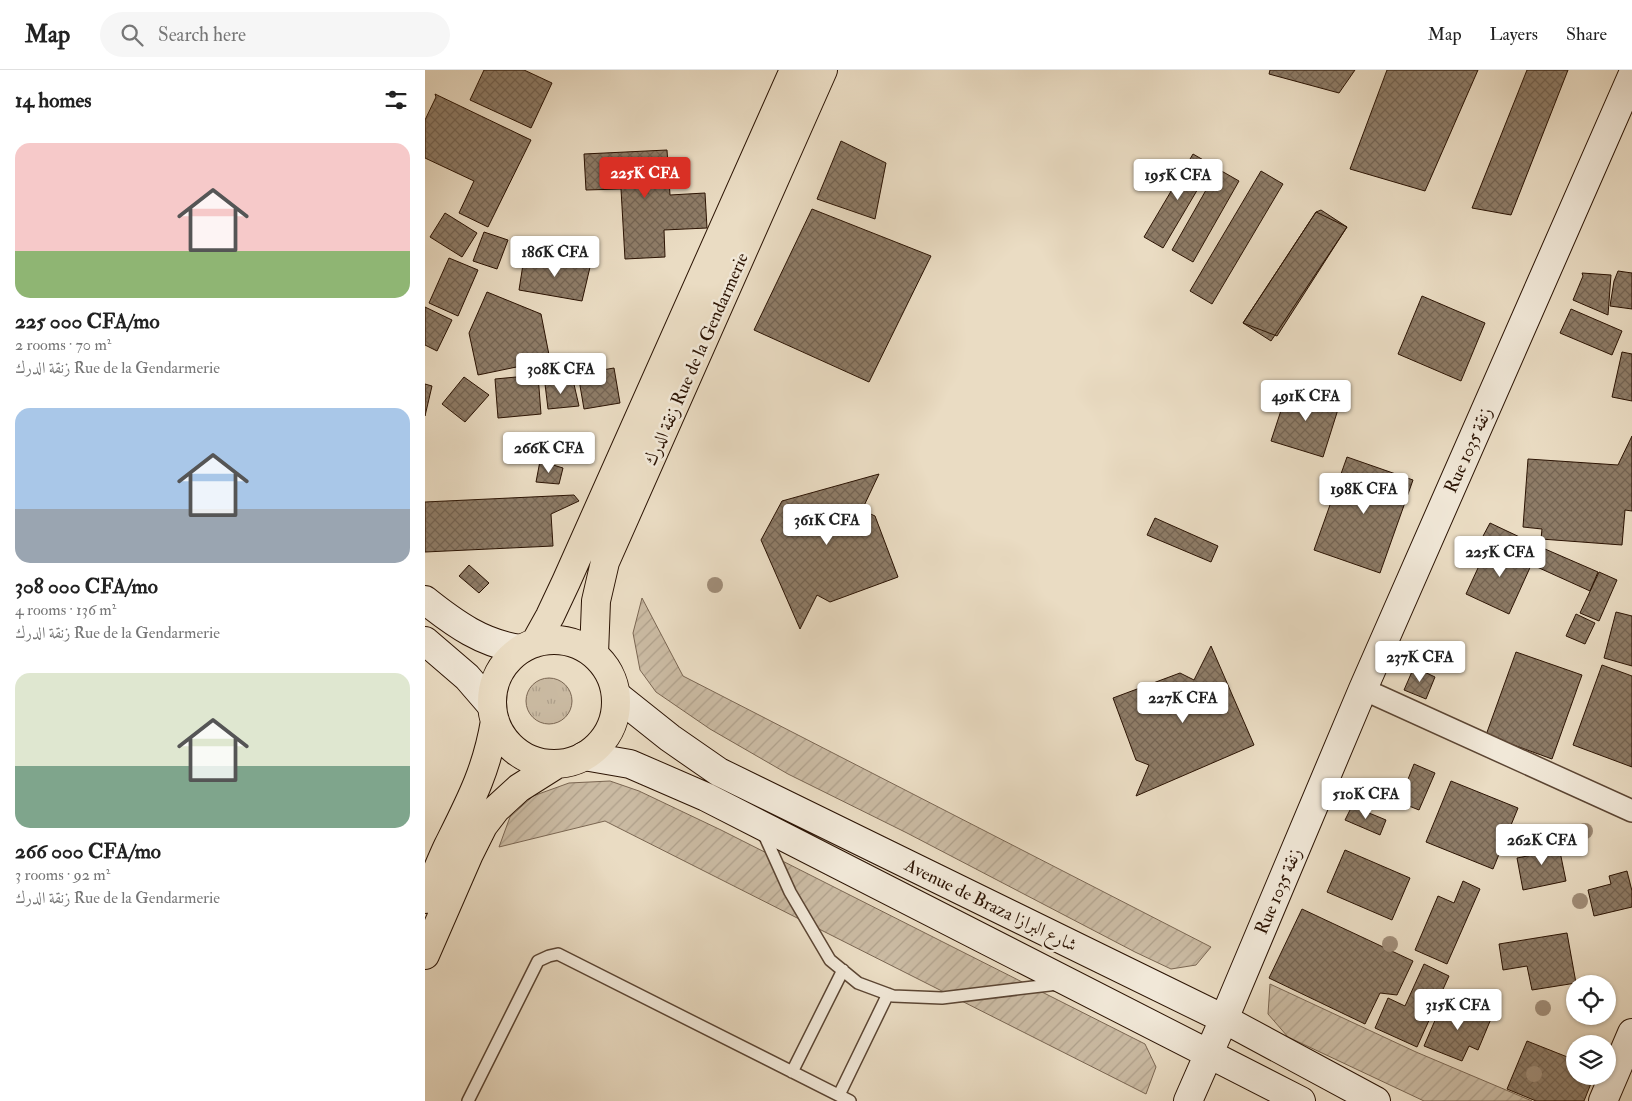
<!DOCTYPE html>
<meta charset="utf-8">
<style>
body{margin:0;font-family:"IM FELL Double Pica",Amiri,serif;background:#f6f6f6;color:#222;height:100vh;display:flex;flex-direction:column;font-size:19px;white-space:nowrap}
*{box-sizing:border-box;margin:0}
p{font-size:16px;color:#767676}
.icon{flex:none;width:28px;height:28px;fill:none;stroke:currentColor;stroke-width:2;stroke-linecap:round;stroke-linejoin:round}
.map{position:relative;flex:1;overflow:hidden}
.sheet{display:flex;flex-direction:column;background:#fff;width:425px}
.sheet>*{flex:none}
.controls{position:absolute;left:1141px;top:905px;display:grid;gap:10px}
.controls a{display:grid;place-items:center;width:50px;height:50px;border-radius:50%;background:#fff;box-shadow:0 1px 4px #0004;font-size:25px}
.price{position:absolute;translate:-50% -42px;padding:0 11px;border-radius:5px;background:#fff;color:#222;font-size:16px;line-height:32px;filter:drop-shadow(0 1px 2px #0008)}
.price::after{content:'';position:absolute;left:50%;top:30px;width:15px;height:11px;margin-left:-8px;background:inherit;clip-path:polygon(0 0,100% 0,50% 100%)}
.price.current{background:#d93025;color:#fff}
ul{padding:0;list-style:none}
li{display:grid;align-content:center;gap:10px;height:265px;padding:0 15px}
li span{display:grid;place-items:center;height:155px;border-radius:15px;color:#555}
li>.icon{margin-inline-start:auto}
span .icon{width:90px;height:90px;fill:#fffc;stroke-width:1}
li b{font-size:21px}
h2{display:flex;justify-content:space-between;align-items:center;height:60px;padding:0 15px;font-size:21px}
header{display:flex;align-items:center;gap:30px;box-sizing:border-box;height:70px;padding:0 25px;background:#fff;border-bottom:1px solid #e0e0e0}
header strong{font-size:24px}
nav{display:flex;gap:28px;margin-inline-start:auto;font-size:18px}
.search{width:350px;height:45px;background:#f6f6f6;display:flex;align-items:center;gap:12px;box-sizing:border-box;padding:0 18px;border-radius:28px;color:#767676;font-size:19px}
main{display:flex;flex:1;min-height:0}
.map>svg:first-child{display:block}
</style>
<header>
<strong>Map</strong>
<div class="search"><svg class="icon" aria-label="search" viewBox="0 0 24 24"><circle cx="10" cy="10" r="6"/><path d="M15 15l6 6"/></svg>Search here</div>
<nav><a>Map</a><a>Layers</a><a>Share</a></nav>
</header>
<main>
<section class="sheet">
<h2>14 homes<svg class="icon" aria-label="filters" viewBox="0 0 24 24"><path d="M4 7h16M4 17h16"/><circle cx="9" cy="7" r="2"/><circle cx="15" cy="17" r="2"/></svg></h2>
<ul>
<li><span style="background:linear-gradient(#f6c9c9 70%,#8fb573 0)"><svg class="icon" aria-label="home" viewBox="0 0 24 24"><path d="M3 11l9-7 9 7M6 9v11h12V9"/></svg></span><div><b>225 000 CFA/mo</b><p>2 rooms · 70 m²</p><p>زنقة الدرك Rue de la Gendarmerie</p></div></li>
<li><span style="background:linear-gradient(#a9c7e8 65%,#9aa5b1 0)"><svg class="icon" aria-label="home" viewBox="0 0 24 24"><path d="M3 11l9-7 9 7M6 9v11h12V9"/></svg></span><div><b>308 000 CFA/mo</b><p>4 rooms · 136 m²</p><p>زنقة الدرك Rue de la Gendarmerie</p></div></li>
<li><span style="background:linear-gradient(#dfe7d0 60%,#7fa58c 0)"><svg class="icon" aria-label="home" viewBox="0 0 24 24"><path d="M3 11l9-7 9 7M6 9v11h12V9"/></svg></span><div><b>266 000 CFA/mo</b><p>3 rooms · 92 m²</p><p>زنقة الدرك Rue de la Gendarmerie</p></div></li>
</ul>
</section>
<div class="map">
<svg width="1207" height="1031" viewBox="0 0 1207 1031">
<defs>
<pattern id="grass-tufts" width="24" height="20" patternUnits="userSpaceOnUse" patternTransform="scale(1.25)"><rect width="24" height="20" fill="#cabaa2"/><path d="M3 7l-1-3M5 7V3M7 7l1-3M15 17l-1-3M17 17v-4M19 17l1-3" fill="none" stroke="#ae9f8a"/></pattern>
<pattern id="garden-furrows" width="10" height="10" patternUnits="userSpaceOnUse" patternTransform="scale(1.25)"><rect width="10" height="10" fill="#cabaa2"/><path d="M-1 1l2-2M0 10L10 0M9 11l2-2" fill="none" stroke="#ae9f8a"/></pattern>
<pattern id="building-cross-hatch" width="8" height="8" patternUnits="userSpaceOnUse" patternTransform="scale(1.25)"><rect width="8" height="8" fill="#8e7c67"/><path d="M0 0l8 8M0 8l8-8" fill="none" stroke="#746453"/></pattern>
</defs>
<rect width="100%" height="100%" fill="#eadcc3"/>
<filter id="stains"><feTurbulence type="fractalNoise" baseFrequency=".004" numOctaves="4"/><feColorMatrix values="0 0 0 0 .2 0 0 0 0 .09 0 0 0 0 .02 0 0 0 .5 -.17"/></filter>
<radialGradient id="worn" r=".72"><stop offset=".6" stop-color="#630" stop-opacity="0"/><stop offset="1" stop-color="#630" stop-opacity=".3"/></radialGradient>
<!-- grass -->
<path fill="url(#grass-tufts)" stroke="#7a6652" d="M101 631a23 23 0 1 1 46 0a23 23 0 1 1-46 0Z"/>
<!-- garden -->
<path fill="url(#garden-furrows)" stroke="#7a6652" d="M217,528L258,606L786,877L771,895L746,899L710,882L482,763L363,704L285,659L231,622L215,600L208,563Z
M185,711L214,721L296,760L720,974L731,997L721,1024L180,751L74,777L85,747L108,726L144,713Z
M845,914L991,982L1107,1031H999L863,967L843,944Z"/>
<!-- building -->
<path fill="url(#building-cross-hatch)" stroke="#2b1303" d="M59,0H99L127,13L106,58L45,30Z
M845,0H930L914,23L844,4Z
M962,0H1053L1000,121L925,99Z
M1102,0H1143L1086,145L1047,138Z
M10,24L106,70L63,157L34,143L49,111L0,88V50L11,27Z
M416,71L461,93L450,149L392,129Z
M242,80L245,125L280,123L282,158L239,160L240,187L200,189L196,119L161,120L159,84Z
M768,84L787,95L738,178L719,167Z
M793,99L814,111L768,192L747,180Z
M836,101L858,114L787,234L765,221Z
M387,139L506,186L444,312L329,260Z
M896,140L922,157L846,271L818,253L891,142Z
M891,142L922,157L852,266L818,253Z
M20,143L52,163L37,187L5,167Z
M59,162L83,170L72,199L48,191Z
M24,188L53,200L33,246L4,233Z
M99,188L166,193L157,231L94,220Z
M1193,201L1207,203V239L1185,236L1189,211Z
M1157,203L1186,205L1183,245L1148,230L1158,206Z
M62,222L116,244L125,290L53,305L44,263Z
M997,226L1060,253L1036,311L973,284Z
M0,237L27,250L12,281L0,275Z
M1146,239L1197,261L1187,285L1135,263Z
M1197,282L1207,284V331L1187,327Z
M189,298L195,333L159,339L153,304Z
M113,305L116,344L73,348L70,309Z
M39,307L64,325L40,352L17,334Z
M148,310L154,336L123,339L120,314Z
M0,314L7,316L0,346Z
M864,316L915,333L898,387L846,371Z
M1207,366V441L1200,440L1197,475L1116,469L1117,459L1098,457L1103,389L1193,395Z
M922,387L988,410L955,503L889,480Z
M115,391L138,398L134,414L111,412Z
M454,404L437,440L450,446L473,507L405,532L392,525L375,559L336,470L357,431Z
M149,425L154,431L126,444L128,476L0,482V432Z
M730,448L793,476L786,492L722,465Z
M1065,453L1120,479L1113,494L1057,468Z
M1065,472L1108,491L1084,544L1041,524Z
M1120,479L1173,502L1165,521L1112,497Z
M44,495L64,513L54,523L34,506Z
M1174,502L1192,510L1174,551L1155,543Z
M1191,542L1207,546V596L1179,588Z
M1151,544L1170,553L1160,574L1141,566Z
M786,576L829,675L711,726L724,695L711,690L688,628L755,603L769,610Z
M1091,582L1157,605L1127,689L1061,665Z
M1177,595L1207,606V697L1148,675Z
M989,597L1010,607L1001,629L979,620Z
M989,694L1010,703L994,740L974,732Z
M1026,711L1093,738L1068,799L1001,772Z
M927,736L961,750L955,765L920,750Z
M1132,767L1141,811L1098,820L1092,788L1113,784L1110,771Z
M920,780L985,808L967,850L902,822Z
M1202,801L1207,821V837L1169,846L1163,820L1186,814L1184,806Z
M1038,811L1055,819L1022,894L990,880L1013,826L1029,833Z
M877,839L988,891L972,925L955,923L940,954L844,908Z
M1142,863L1151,913L1107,920L1102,896L1078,900L1074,874Z
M999,894L1024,906L992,977L950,958L963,928L980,936Z
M1041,933L1068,944L1053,980L1044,976L1037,991L999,976L1017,934L1037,942Z
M1102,971L1150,990V1006H1169L1159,1031H1111L1082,1019Z"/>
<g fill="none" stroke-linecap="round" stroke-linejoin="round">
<!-- lane casing -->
<g stroke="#5b4533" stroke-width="14">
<path id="lane" d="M337,760L365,822L405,890L433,913L468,926L517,928L633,914
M367,1002L418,900
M414,1025L463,924
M43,1031L113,891L124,886L133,884L425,1031"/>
</g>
<!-- street casing -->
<g stroke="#5b4533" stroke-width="24">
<path id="street" d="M938,619L1207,741"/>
</g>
<!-- secondary casing -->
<g stroke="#2b1303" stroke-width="30">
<path id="secondary" d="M0,530C30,554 58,574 96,579
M0,571L42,607L67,636
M191,625L245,668L294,702L799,949L951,1031
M159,686L205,694L281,727L876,1031
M763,1031L799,949L938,619L1207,6
M1178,1031L1207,963"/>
</g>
<!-- primary casing -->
<g stroke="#2b1303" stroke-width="30">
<path id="primary" d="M67 632a62 62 0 1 1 124 0a62 62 0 1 1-124 0Z
M110,573L125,546L141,512L369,0
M169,584L171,531L180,492L398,0
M0,829C8,811 15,793 23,776C45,732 62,700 70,651
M0,885L44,784L58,756L71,739L94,718L132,694"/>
</g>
<!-- lane -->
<use href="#lane" stroke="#f1e8d8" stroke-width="11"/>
<!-- street -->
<use href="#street" stroke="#f1e8d8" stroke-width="21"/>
<!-- secondary -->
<use href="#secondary" stroke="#f1e8d8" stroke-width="28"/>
<!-- primary -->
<use href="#primary" stroke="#eadcc3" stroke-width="28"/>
</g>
<!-- trees -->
<g fill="#a08d78">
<circle cx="290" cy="515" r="8"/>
<circle cx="957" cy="729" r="8"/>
<circle cx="1160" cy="761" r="8"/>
<circle cx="1155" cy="831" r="8"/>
<circle cx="965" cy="874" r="8"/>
<circle cx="1118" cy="938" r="8"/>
<circle cx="1109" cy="1004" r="8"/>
</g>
<g text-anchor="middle" stroke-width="5" stroke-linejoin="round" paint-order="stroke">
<!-- street labels -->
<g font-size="18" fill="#2b1303" stroke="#f1e8d8">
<text transform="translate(271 289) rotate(-66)" y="6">زنقة الدرك Rue de la Gendarmerie</text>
<text transform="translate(1043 380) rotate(-66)" y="6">Rue 1035 زنقة</text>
<text transform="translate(853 821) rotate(-67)" y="6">Rue 1035 زنقة</text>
<text transform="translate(566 835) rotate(26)" y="6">Avenue de Braza شارع البرازا</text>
</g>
</g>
<rect width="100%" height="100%" filter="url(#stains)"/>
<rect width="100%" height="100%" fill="url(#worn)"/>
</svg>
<div class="controls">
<a><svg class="icon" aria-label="locate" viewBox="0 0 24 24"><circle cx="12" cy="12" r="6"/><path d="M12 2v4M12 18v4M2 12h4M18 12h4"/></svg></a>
<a><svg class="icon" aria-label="layers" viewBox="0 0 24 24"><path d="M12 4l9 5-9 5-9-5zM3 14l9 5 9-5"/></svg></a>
</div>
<b class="price current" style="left:220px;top:129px">225K CFA</b>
<b class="price" style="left:753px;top:131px">195K CFA</b>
<b class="price" style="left:130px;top:208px">186K CFA</b>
<b class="price" style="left:136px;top:325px">308K CFA</b>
<b class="price" style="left:881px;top:352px">491K CFA</b>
<b class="price" style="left:124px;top:404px">266K CFA</b>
<b class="price" style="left:939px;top:445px">198K CFA</b>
<b class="price" style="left:402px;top:476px">361K CFA</b>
<b class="price" style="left:1075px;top:508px">225K CFA</b>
<b class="price" style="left:995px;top:613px">237K CFA</b>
<b class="price" style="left:758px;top:654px">227K CFA</b>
<b class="price" style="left:941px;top:750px">510K CFA</b>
<b class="price" style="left:1117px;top:796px">262K CFA</b>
<b class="price" style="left:1033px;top:961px">315K CFA</b>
</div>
</main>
